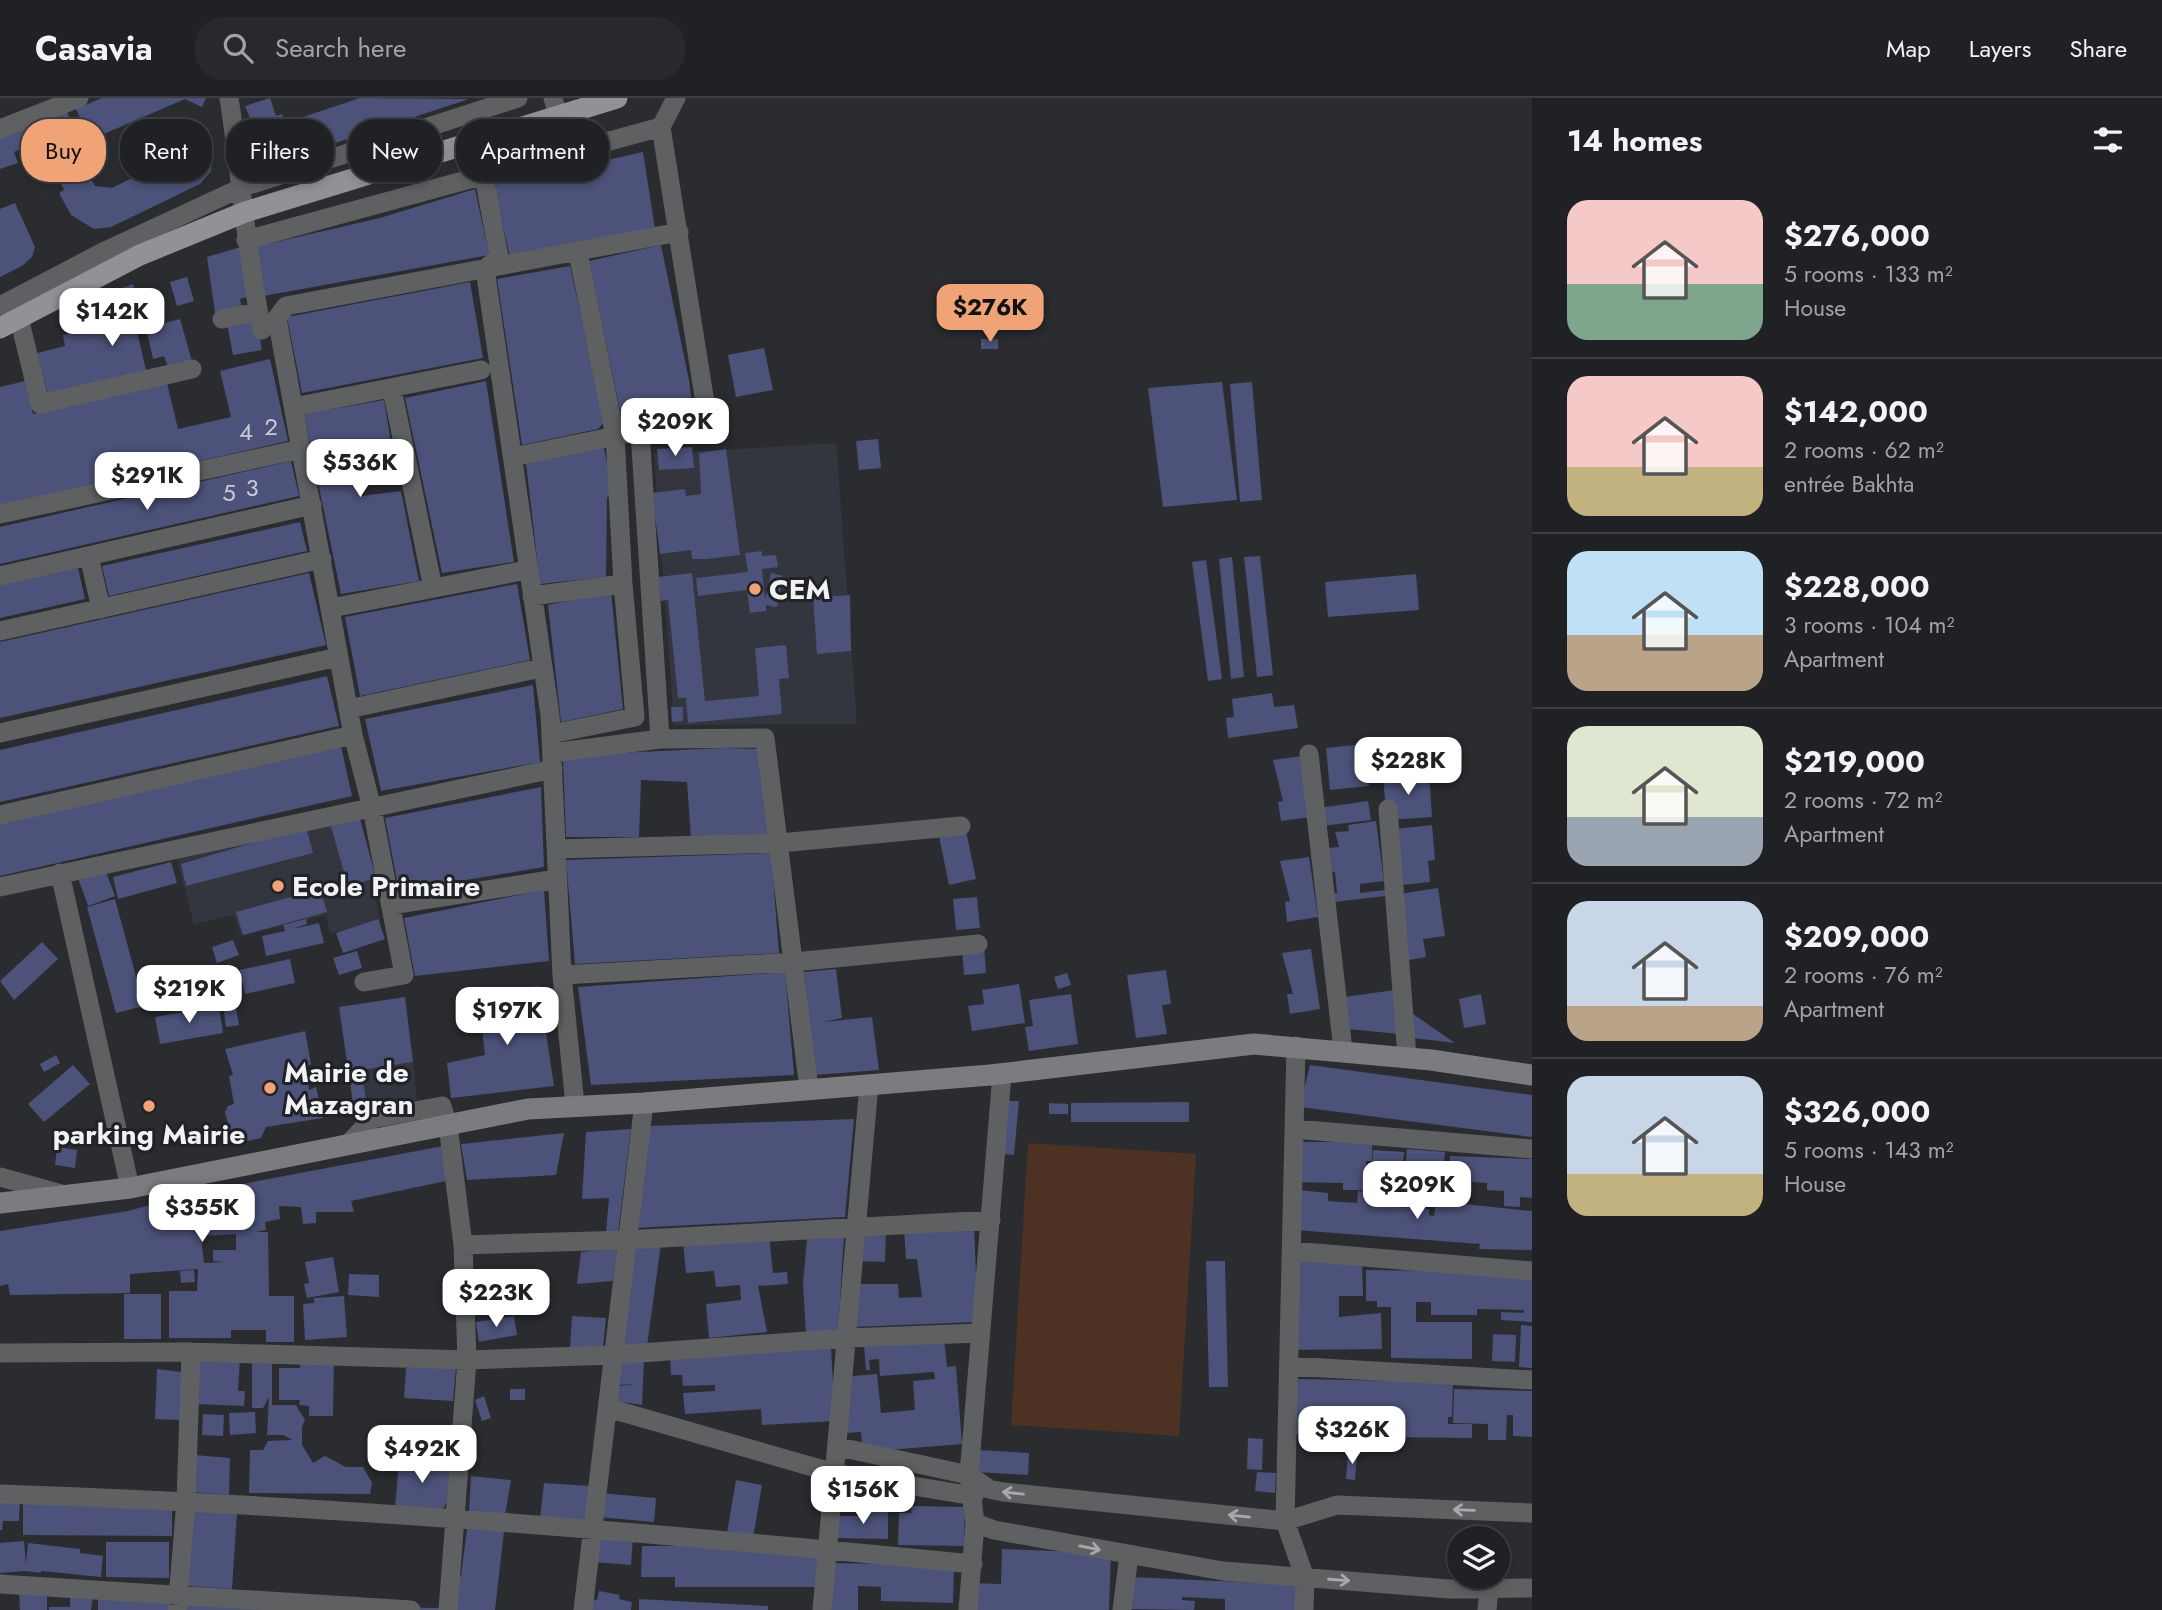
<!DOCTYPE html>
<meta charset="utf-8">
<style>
body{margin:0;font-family:Jost,sans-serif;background:#28292c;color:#f1f3f6;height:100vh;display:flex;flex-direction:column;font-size:26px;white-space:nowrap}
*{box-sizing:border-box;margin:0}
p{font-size:23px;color:#a2a3a6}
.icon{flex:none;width:38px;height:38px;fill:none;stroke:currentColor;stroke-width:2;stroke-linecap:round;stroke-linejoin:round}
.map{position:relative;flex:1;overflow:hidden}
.details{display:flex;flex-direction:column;background:#202124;width:630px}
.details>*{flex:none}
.top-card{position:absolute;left:21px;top:21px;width:665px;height:63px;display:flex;gap:14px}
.tools{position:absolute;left:1447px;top:1428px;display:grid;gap:14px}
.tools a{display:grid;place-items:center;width:63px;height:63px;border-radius:50%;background:#202124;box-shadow:0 4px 10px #0003,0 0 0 2px #3d3e41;font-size:35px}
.price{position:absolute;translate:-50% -60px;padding:0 16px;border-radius:14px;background:#fff;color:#222;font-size:23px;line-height:46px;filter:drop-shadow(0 2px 4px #0008)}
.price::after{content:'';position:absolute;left:50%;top:42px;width:21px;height:16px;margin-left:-10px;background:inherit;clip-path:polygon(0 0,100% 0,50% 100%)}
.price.selected{background:#efa377;color:#111}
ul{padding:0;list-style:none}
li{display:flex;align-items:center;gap:21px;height:175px;padding:0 35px}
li+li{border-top:2px solid #3d3e41}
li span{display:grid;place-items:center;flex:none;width:196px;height:140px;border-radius:21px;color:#555}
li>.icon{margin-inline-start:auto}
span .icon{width:84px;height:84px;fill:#fffc;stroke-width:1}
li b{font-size:30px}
h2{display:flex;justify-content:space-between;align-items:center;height:84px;padding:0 35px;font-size:30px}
.pill{padding:0 24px;border-radius:28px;background:#202124;box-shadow:0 4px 10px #0003,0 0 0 2px #3d3e41;font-size:24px;line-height:63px}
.pill.selected{background:#efa377;color:#111}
header{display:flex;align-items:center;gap:42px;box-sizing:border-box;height:98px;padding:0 35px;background:#202124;border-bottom:2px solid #3d3e41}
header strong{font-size:33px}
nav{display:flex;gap:38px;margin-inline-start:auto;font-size:24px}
.search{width:490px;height:63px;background:#28292c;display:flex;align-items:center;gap:18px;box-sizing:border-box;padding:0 24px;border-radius:28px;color:#a2a3a6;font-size:26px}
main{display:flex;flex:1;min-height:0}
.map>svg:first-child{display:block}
</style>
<header>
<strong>Casavia</strong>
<div class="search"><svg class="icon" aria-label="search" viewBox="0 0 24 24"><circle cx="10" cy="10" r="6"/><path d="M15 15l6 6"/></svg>Search here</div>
<nav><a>Map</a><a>Layers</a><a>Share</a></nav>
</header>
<main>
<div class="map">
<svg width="1532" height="1512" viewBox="0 0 1532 1512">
<rect width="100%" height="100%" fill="#2b2c30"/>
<!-- built -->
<path fill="#33353f" d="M836,345L857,626L674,627L654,356Z
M356,714L381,826L330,835L326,817L241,838L234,817L194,826L176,759Z
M413,964L417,1003L367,1010L362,972Z"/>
<!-- pitch -->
<path fill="#4d3223" d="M1028,1045L1196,1056L1179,1338L1011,1327Z"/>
<!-- building -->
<path fill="#4c5279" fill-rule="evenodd" d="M62,0L78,43L33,59L29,48L14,54L18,65L0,71V21Z
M102,0H206L202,9L185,1L90,42L76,11Z
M270,0L276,18L282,16L285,25L360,0L469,1L259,70L249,42L258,39L245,8Z
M202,36L212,45L214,52L211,73L200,86L111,129L94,131L71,117L59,95L64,92L60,83L85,70L95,88L112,90L187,52V43Z
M643,54L655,131L510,159L494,87Z
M475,91L489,157L258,199L250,150L380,120Z
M15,105L35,149L32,159L22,168L0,179V111Z
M661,147L689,282L693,314L623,327L589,163Z
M244,148L251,198L240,201L243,215L216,221L207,159Z
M570,168L604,324L598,331L522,347L497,181Z
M187,179L194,203L177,208L170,184Z
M470,184L483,260L302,295L287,219Z
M133,186L148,229L180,221L192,263L168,269L164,258L153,261L146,231L137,234L147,276L48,297L37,255L65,248L63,237L89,231L86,222L107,213L106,207L125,201L122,190Z
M255,215L262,252L233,257L226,220Z
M981,241H998V251H981Z
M764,250L773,292L736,299L728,257Z
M270,261L288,343L0,408V289L25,283L33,316L167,285L178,331L231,319L220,273Z
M486,283L514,464L442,475L405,300Z
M1222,284L1237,402L1163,409L1148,290Z
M1252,284L1262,402L1240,404L1230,286Z
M384,302L394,363L357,372L362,398L401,393L419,483L341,496L304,316Z
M878,341L881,370L859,372L856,343Z
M692,349L694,370L659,372L657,351Z
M604,350L613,398L607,399L606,479L540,486L526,365Z
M726,351L740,457L707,461H692L691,452L660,456L652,395L685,391L686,398L701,396L699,355Z
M291,363L299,398L0,466V429Z
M300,424L307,453L109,498L102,468Z
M762,453V458L776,457L778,469L762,471L765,502L771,475L783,478L777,509L766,507V513L750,515L747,492L698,498L696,480L748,474L745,455Z
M1260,458L1273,577L1257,579L1244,459Z
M1232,459L1244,579L1231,581L1219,461Z
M1206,462L1222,581L1208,583L1192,464Z
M77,465L85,501L0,520V482Z
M309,475L326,547L0,620V544Z
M692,475L705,603L759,598L755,550L786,547L789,580L779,581L782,616L688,625L686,600H678L668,502L661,503L658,479Z
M1416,476L1419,512L1328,519L1325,484Z
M517,486L530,562L360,598L345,519Z
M611,494L623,611L561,624L548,507Z
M850,497L851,553L817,556L813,500Z
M327,578L339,628L0,704V652Z
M533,587L540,664L381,693L365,621Z
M1272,595L1274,609L1294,607L1298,630L1228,640L1226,620L1234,619L1232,601Z
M671,609H683V623L672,624Z
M1365,646L1369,688L1330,692L1326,650Z
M341,648L352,698L0,778V724Z
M722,650L761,651L769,739L691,740L687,684L641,682L639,739H566L563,662L598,656Z
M1302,658L1311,719L1281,723L1278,704L1283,703L1273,662Z
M1429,675L1432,719L1387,722L1383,679Z
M541,689L544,769L399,793L385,720Z
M1368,703L1371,722L1322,728L1319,710Z
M359,717L376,780L348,788L330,725Z
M1376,723L1384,783L1360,786V795L1385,792V798L1326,805L1325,796L1337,795L1335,774L1322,776L1319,751L1339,749L1335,734L1349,733L1348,727Z
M1432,727L1435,762L1428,763L1430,784L1401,787L1394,731Z
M306,729L313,755L186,788L181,766Z
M966,733L976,781L949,787L939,738Z
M771,755L779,855L575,866L566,762Z
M1309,759L1318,819L1287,824L1285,804L1290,803L1280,763Z
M171,764L177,785L118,801L113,779Z
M105,771L115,798L88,808L78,780Z
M1438,790L1445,838L1423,841L1426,859L1403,863L1393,797Z
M320,791L327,814L243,837L236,814Z
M544,792L549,863L415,878L404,820Z
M977,799L980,830L956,832L953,801Z
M115,801L144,908L116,915L87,809Z
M306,821L307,826L292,831L319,825L324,845L266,858L262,838L285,833L283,827Z
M378,821L385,841L343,855L336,835Z
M233,842L239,857L217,865L212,849Z
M42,844L58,861L14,902L0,883Z
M984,849L986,875L964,877L962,851Z
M1311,851L1320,911L1290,916L1287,896H1293L1282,855Z
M357,853L362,870L339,877L333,860Z
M290,861L295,885L245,896L240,872Z
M836,871L842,920L823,924L872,919L879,972L815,977L804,874Z
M1166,872L1171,906L1162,907L1167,936L1136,940L1127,877Z
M785,874L794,977L591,987L578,889Z
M1067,875L1071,887L1058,891L1054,879Z
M1019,886L1025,925L972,933L968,908L984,906L982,892Z
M539,888L554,988L451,1000L447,965L485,957L478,895Z
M1395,892L1399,936L1348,931L1344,899Z
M1071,896L1078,946L1029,953L1025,929L1033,928L1029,902Z
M1481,896L1486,926L1464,930L1459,901Z
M234,899L239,927L226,929L222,901Z
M405,899L413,964L362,972L367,1010L354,1012L339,909Z
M219,908L223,935L160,946L155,919Z
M1413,916L1455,945L1413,940Z
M305,933L311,966L306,970L309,992L316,989L323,1020L266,1029L261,1040L239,1045L232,1041L225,1014L228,1008L234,1006L229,978L233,977L225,951Z
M56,957L60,965L44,974L40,966Z
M73,967L90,986L44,1024L28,1006Z
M1310,967L1532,997V1039L1300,1009Z
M1006,1003H1019L1014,1057L1003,1056Z
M1189,1004V1024H1071V1005Z
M1049,1005L1068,1006V1016H1049Z
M854,1021L845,1119L635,1130L649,1028Z
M631,1031L618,1134H606L609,1100L582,1101L586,1034Z
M564,1035L556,1077L467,1082L461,1046Z
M1296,1044H1372V1063H1366L1367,1092H1343V1085L1295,1084Z
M443,1048L446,1083L351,1103L354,1114H316V1125L303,1126L301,1109L279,1108L280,1121L265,1124L266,1132L255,1134H268L269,1198H294V1244H266V1232H231V1240H169V1193H197L198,1171L130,1176V1195L10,1197L8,1186L0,1188V1133L128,1113L195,1095ZM236,1136V1152H213V1163L224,1164L204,1165L201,1138Z
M57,1049L77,1052L75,1070L55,1067Z
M1407,1051L1445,1054L1441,1099L1403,1095Z
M1373,1052L1404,1054L1401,1086L1371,1084Z
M1450,1058L1532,1061V1100L1520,1099V1109L1504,1108V1093L1487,1092V1085L1472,1084V1094L1449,1093Z
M1298,1092L1328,1095V1103L1357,1105L1358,1093L1375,1095L1374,1107L1429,1111V1117L1434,1118L1436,1103L1532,1113V1152L1479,1151L1480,1146L1295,1132Z
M974,1127L978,1224L852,1229L850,1186H898L899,1200L922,1199L917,1161H906L904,1130Z
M856,1131L886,1132L885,1164L855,1163Z
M769,1136L773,1175L787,1174L788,1186L758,1188L767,1234L709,1240L706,1206L741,1202L740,1187L716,1189L714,1173L686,1175L683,1144Z
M844,1138L838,1233L806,1237L803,1186L807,1140Z
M661,1146L647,1248L621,1250L632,1150Z
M617,1150L613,1183L577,1186L581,1154Z
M333,1159L339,1194L307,1200L304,1186L309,1185L305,1164Z
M1362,1159L1363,1198H1339V1219L1381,1215L1382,1251L1284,1252L1292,1160Z
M1206,1163H1225L1228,1289H1209Z
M194,1172L195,1184L181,1185L180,1173Z
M1366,1172L1532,1174V1224L1501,1222V1214L1523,1215L1524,1212L1477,1211V1217H1431V1204H1416V1224H1472V1261L1391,1260V1209H1377V1203H1366Z
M349,1176L379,1177V1199L348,1197Z
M124,1196H161V1241H124Z
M344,1198L347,1239L305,1242L303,1206L314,1205V1200Z
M514,1218L517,1237L479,1244L476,1224Z
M572,1218L606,1220L603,1249L570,1251Z
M1521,1227L1532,1228V1270L1519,1269Z
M1493,1236L1516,1237L1515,1264L1492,1263Z
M944,1241L947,1269L956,1268L962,1346L863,1354L861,1334L846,1335L841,1279L877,1276L881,1315L915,1312L913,1283L935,1281L934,1274L880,1278L879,1261L869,1262L870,1272H866L864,1247Z
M831,1249L835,1323L762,1327L761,1311L685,1316L683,1295L715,1293V1287L683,1288L682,1277H671L670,1257Z
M191,1257L240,1260L238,1293H245L244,1308L194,1306Z
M300,1258L334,1259L333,1318H309V1308L299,1307L300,1302H279V1270H300Z
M644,1263L642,1307L616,1303L618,1288L637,1286L617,1287L620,1265Z
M252,1264H272V1307H296L305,1322L302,1329V1347L313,1365L325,1358L346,1369H363L372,1385L370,1396L249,1395L250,1352H263L268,1343L293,1342L283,1337H267L269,1299L263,1310H252Z
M456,1269L453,1303L404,1300L406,1270Z
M157,1271L181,1274V1322L155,1321Z
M1297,1281L1453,1284L1452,1319H1448V1326H1472V1340L1383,1339V1321H1367L1368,1309H1357V1322H1375V1338L1292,1336Z
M510,1291H525V1302H510Z
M1454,1291L1532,1293V1339L1513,1338V1317H1507L1506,1342H1488V1326L1453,1325Z
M484,1298L491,1320L482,1323L475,1302Z
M255,1314L256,1335L230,1337L229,1315Z
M203,1316L224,1317L223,1338L202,1337Z
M1248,1340L1263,1341L1262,1372L1247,1371Z
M978,1352L1029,1355L1028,1377L976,1374Z
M1348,1354L1357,1355L1355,1382L1346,1381Z
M195,1357L230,1360L229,1397L192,1394Z
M399,1363L450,1366L447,1404L443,1411L395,1410Z
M1257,1374L1276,1375L1275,1395L1255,1393Z
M471,1378L511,1382L505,1417L469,1414Z
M736,1382L762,1387L753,1440L727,1435Z
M544,1385L591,1388L584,1424L540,1420Z
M600,1395L656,1400L654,1424L598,1419Z
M0,1399H20L19,1423H3L2,1432H0Z
M23,1402L172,1403V1438L23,1437Z
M912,1408L965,1409L964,1448L898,1447L899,1415H911Z
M867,1411H888V1441L835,1440V1418H867Z
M192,1412L237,1415L232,1491L187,1488Z
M467,1431L504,1433L495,1512H454L456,1478H461Z
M595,1436L633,1439L631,1467L593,1464Z
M24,1443L26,1466L28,1445L80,1451V1455L103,1458L101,1479L41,1473V1475L25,1473L0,1475V1445Z
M106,1444H169V1480L106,1479Z
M642,1448H823V1489H675V1479H641Z
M1002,1451L1111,1455L1109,1512H970L971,1485L1001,1486Z
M829,1465L954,1467L953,1505L881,1503V1489L858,1488V1512H828Z
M1132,1479L1302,1487L1301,1512H1225V1501L1182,1499V1502L1195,1503L1194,1512L1131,1511Z
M47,1491V1512H20L19,1492Z
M94,1491L91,1512H49V1509H70V1492Z
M599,1493L620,1497L619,1501L632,1504L631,1512H587L589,1501L597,1502Z
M98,1494L170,1496V1512H98Z
M639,1501L768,1508V1512H639Z
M181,1507L442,1510V1512H181Z"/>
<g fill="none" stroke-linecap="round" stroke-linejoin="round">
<!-- street -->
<path stroke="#5f6062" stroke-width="19" d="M229,0C241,77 246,155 262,232
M553,0L558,18
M0,31L79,0
M477,41L499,159L485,171L550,617L562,877L575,1007
M246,142L661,29
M0,208L107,152L243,89L518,0
M19,220L40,306L192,271
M222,221L258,214
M392,291L433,490
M294,309L481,272
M640,334L660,641
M513,359L704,320L707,317L661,29L676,0
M0,416L301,351
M89,458L101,511
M0,478L312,407
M532,498L623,486
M331,510L527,472
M0,533L322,461
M348,611L541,570
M0,635L338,559
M551,636L635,619L623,486L615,338L578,155
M552,655L660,641L765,640L809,991
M1309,656L1343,952
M1388,711L1407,959
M0,717L353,637
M556,751L780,745L961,728
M60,775L130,1090
M0,789L553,671
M391,807L557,781
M562,877L794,864L978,846
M364,884L404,877L372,710L353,637L277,220L286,208L679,134
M1296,948L1285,1423L1305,1480L1304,1512
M1294,1031L1532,1051
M348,1046L372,1021L442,1008L448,1027L463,1147L467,1262L448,1512
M0,1079L61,1096
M463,1147L626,1142L991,1122
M1292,1153L1532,1173
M0,1255L191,1254L467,1262L613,1257L848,1240L979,1235
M1289,1268L1532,1282
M608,1310L834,1375L974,1398
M839,1349L969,1377L989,1391L1003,1394L1285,1423L1337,1407L1532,1415
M0,1396C325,1407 649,1434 973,1466
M975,1425L994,1432L1223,1473L1449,1491L1532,1490
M0,1486L411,1512
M177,1512L186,1403L191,1254
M583,1512L644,1005
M822,1512L869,987
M968,1512L975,1425L969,1377L1002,976
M1122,1512L1129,1457
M1487,1512L1489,1492"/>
<!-- secondary -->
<path stroke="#7c7c80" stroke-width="21" d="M0,1105L130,1090L528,1011L644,1005L990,977L1254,946L1431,962L1532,977"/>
<!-- primary -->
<path stroke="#919297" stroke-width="21" d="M0,230L140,157L245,114L617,0"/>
</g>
<!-- one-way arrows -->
<defs><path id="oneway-shaft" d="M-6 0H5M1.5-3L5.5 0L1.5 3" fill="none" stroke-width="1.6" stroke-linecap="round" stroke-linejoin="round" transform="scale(1.75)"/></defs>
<g stroke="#a8a9ac">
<use href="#oneway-shaft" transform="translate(1013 1395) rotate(-174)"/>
<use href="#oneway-shaft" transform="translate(1464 1412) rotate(-178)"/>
<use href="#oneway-shaft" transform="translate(1239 1418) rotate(-174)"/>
<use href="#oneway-shaft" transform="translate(1090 1450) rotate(11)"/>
<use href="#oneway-shaft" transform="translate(1339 1482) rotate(4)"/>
</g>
<!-- markers -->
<g fill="#efa377" stroke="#212226" stroke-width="2.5">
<circle cx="755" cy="491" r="7"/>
<circle cx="278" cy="788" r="7"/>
<circle cx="270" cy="990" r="7"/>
<circle cx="149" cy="1008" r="7"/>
</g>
<g text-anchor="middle" stroke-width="6" stroke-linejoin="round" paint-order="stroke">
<!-- number labels -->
<g font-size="24" fill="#c8cad6">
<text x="271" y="337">2</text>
<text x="246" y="342">4</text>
<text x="252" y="398">3</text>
<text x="229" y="403">5</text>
</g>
<!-- poi labels -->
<g font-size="28" font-weight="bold" fill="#f1f2f5" stroke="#212226" text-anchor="start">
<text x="769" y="501">CEM</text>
<text x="292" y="798">Ecole Primaire</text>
<text x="284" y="984">Mairie de<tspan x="284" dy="32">Mazagran</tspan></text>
<text x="149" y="1046" text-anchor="middle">parking Mairie</text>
</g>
</g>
</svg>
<div class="tools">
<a><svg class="icon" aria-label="layers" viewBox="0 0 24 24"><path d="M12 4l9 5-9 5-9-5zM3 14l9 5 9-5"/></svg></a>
</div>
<b class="price selected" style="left:990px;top:246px">$276K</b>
<b class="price" style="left:112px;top:250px">$142K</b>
<b class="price" style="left:675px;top:360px">$209K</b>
<b class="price" style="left:360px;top:401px">$536K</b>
<b class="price" style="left:147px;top:414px">$291K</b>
<b class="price" style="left:1408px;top:699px">$228K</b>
<b class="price" style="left:189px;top:927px">$219K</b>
<b class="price" style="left:507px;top:949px">$197K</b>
<b class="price" style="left:1417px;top:1123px">$209K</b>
<b class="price" style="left:202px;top:1146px">$355K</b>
<b class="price" style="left:496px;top:1231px">$223K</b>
<b class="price" style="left:1352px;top:1368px">$326K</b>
<b class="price" style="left:422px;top:1387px">$492K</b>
<b class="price" style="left:863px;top:1428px">$156K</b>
<div class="top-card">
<a class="pill selected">Buy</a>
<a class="pill">Rent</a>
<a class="pill">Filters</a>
<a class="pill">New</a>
<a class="pill">Apartment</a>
</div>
</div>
<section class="details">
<h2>14 homes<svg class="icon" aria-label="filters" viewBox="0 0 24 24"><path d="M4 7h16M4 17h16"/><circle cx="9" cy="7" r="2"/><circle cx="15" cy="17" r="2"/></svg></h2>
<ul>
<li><span style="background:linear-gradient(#f6c9c9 60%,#7fa58c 0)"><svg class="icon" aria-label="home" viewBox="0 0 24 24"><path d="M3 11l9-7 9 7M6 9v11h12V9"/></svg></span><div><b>$276,000</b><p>5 rooms · 133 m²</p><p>House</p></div></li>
<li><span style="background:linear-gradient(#f6c9c9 65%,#c2b280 0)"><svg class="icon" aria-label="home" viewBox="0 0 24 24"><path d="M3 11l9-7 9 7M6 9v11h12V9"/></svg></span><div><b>$142,000</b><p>2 rooms · 62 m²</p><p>entrée Bakhta</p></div></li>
<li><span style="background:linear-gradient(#bfe0f5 60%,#b9a48a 0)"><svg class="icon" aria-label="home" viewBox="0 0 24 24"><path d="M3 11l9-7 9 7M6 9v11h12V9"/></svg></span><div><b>$228,000</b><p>3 rooms · 104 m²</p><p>Apartment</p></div></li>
<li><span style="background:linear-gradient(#dfe7d0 65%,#9aa5b1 0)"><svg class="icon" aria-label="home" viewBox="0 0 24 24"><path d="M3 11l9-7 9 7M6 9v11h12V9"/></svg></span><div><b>$219,000</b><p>2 rooms · 72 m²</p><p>Apartment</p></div></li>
<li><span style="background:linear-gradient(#c9d6e8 75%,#b9a48a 0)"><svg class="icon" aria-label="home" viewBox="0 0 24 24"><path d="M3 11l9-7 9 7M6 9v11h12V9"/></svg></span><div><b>$209,000</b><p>2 rooms · 76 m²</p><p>Apartment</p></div></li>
<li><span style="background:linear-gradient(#c9d6e8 70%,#c2b280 0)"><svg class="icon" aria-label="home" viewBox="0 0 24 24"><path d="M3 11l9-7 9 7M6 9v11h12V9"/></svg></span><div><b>$326,000</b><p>5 rooms · 143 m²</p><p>House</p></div></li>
</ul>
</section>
</main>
